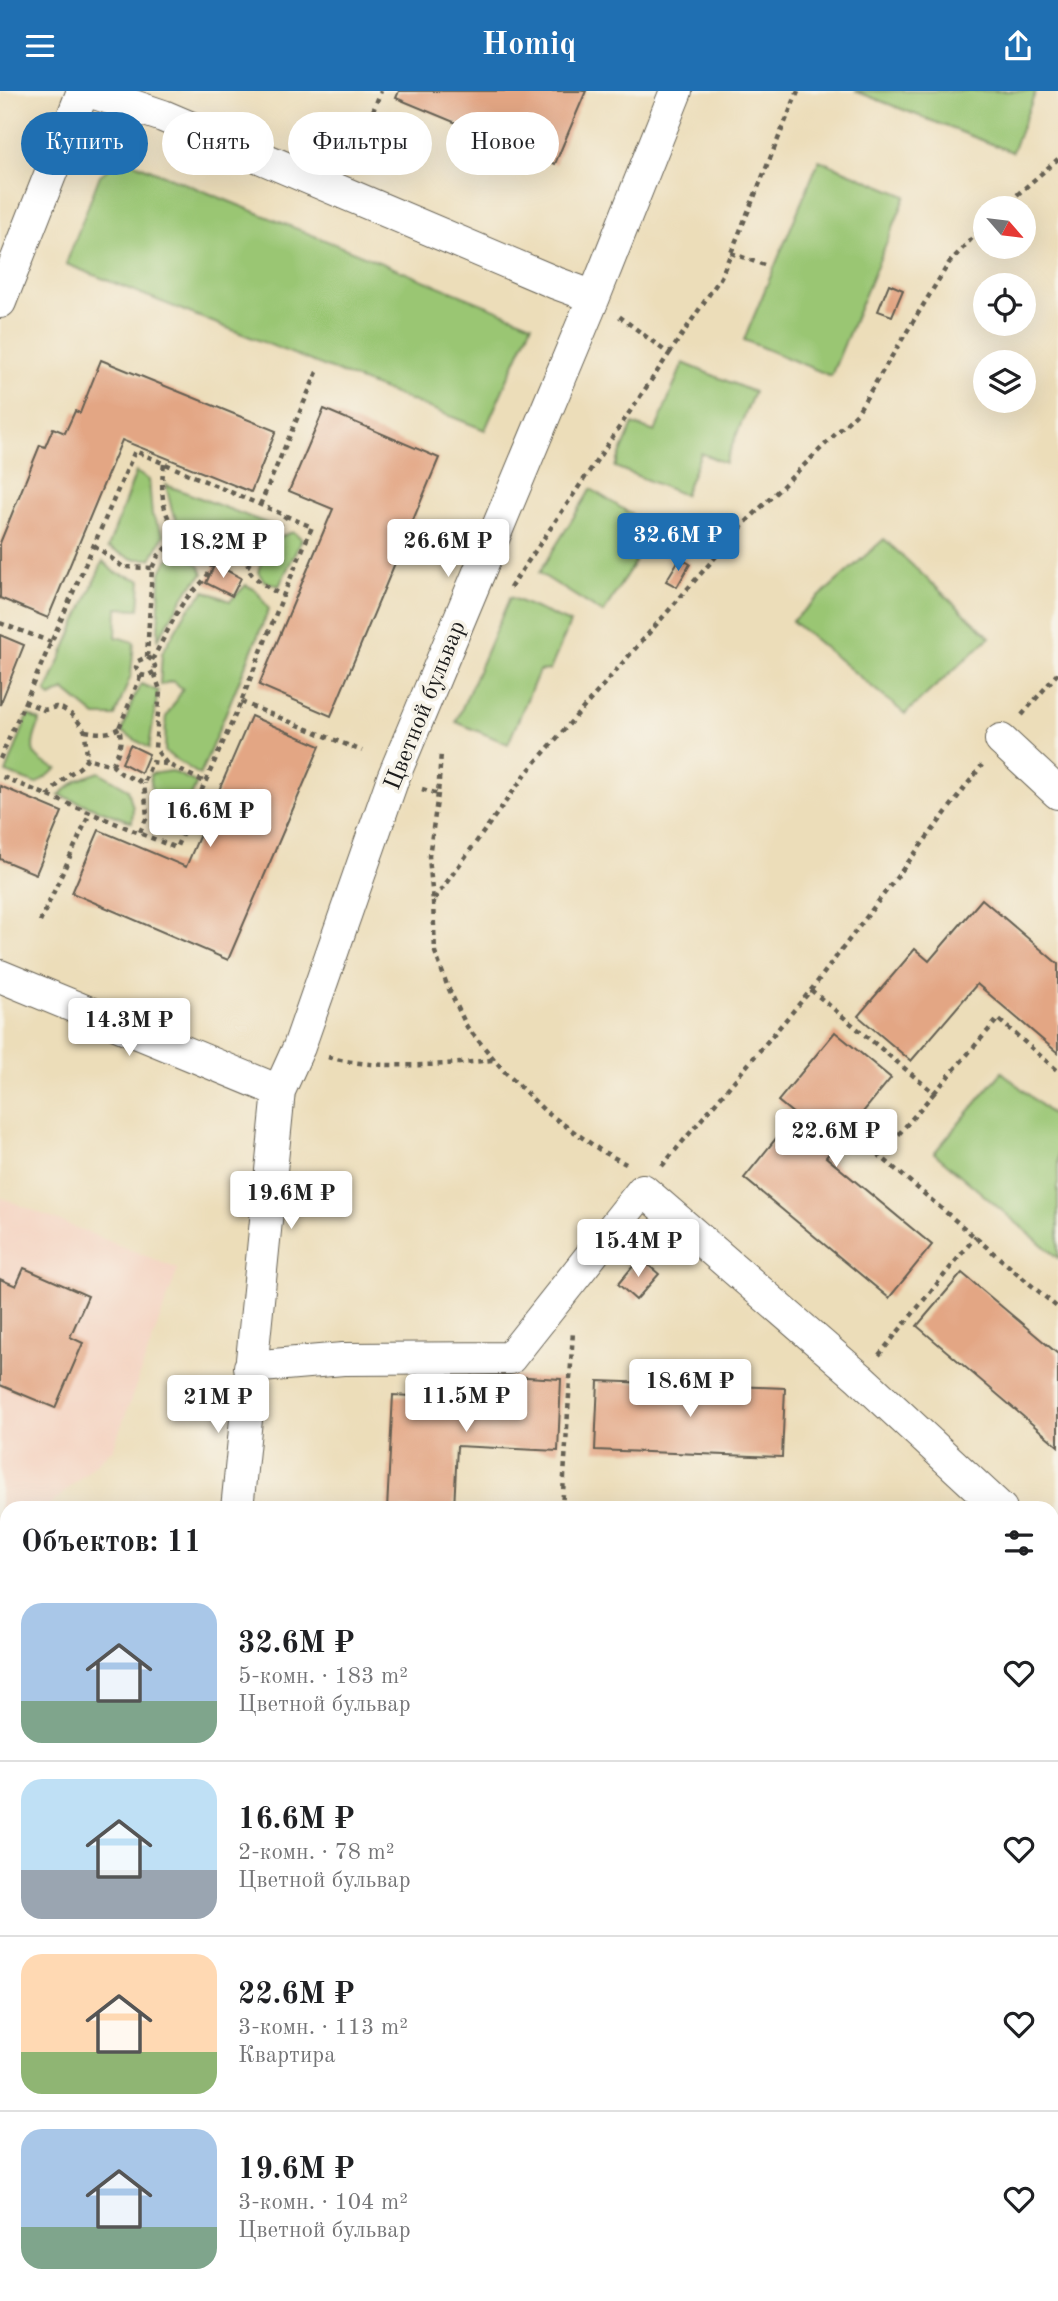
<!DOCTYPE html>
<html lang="ru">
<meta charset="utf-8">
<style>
body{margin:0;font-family:"Old Standard TT",serif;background:#f6f6f6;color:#202124;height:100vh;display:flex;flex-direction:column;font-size:26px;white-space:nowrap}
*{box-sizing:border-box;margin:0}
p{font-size:23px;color:#757577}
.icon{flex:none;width:38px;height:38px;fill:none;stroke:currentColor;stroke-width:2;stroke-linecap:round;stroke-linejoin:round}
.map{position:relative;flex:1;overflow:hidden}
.panel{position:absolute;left:0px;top:1410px;width:1059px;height:800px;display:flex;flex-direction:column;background:#fff;border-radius:21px 21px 0 0;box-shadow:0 7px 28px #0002}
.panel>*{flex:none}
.guide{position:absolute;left:21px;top:21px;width:700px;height:63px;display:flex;gap:14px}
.needle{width:46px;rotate:118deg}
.controls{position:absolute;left:973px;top:105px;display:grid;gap:14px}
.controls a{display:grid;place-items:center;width:63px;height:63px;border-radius:50%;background:#fff;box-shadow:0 7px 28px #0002;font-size:35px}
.price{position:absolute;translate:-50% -60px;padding:0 16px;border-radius:7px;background:#fff;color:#222;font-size:23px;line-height:46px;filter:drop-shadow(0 2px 4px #0008)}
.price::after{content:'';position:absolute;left:50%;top:42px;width:21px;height:16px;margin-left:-10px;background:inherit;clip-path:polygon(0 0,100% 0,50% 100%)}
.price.active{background:#1f6fb2;color:#fff}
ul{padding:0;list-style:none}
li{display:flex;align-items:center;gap:21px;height:175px;padding:0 21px}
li+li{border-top:2px solid #e0e0e0}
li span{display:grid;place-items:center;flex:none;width:196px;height:140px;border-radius:21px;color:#555}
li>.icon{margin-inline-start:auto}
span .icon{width:84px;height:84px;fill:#fffc;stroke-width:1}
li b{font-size:30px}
h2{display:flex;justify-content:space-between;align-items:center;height:84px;padding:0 21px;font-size:30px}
.pill{padding:0 24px;border-radius:32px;background:#fff;box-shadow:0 7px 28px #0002;font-size:24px;line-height:63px}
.pill.active{background:#1f6fb2;color:#fff}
header{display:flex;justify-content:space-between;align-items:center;height:91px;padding:0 21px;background:#1f6fb2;color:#fff;font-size:32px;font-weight:700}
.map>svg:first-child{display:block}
</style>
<header><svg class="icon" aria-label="menu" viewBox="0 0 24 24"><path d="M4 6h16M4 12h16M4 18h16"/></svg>Homiq<svg class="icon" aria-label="share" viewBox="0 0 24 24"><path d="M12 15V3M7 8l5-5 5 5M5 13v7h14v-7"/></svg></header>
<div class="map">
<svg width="1058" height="2210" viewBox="0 0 1058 2210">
<rect width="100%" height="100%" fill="#f7f3e8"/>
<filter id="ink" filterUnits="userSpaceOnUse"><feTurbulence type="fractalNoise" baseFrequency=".0143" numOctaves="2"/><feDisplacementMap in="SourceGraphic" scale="14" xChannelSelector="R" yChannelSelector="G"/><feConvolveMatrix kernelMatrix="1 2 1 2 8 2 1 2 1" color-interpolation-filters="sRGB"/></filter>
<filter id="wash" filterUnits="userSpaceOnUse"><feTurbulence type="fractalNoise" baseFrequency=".00686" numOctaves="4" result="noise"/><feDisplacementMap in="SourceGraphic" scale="28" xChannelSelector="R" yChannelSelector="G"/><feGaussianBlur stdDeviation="1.57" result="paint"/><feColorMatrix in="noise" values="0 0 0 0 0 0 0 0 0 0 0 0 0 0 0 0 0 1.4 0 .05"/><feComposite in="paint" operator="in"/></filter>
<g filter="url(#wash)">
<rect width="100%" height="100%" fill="#ecddb9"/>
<!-- built -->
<path fill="#f4d3c1" d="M0,1106L178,1178L113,1358L47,1417L7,1418V1446L0,1451Z"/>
<!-- green -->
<path fill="#9ac673" stroke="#5b7148" stroke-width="2" d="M855,0H1036L1012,61Z
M122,67L532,233L485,339L66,173L100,84Z
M819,69L906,105L831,285L744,249Z
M683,272L754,301L725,372L701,362L684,404L615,376L633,333L655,341Z
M136,381L149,389L152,424L164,444L151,468H133L108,457Z
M166,394L271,434L254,455L227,457L200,449L183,439L172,420Z
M591,398L655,438L603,522L539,482Z
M294,441L302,448L279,495L264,490L258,481C263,461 273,445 294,441Z
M884,448L990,546L905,623L792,530Z
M176,461L199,474L203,483L189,497L158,548L160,483L166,471Z
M103,470L114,481L141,489L139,518L117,517L116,546L134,551L131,584L115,625H96L64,599L51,606L46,601Z
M246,494L256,499L269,518L200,684L165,661L166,626L183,598L172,590L160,594L162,562L186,521L205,500L230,510Z
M510,506L570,532L550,579L539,580L508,653L456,631Z
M141,593L158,600L149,657L122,641L133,608Z
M28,624L40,630C30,657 27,666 57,678L36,693L6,682Z
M172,680L197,692L176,739L152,728L154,721L150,683Z
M99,681L128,698L133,717L132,731L59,704L78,689Z
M1002,981L1058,1029V1167L934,1062Z"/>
<g id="blocks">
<!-- building -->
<path fill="#e3a684" d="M399,0H586L555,73L396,7Z
M889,193L903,199L892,225L878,220Z
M101,269L276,340L251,401L122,349L48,527L0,507V452L40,354L45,356L53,337L65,342L75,320L80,322Z
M324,318L439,367L331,625L259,594L333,418L289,400Z
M680,467L690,473L677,496L666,490Z
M215,473L241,487L232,505L206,492Z
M0,544L24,554L0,614Z
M251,625L320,655L228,869L72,802L99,739L186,776Z
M130,654L149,663L141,682L122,672Z
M0,695L62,721L36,783L0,768Z
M982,808L1058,873V962L977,893L911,970L858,925L915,858L929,870Z
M835,941L891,987L826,1066L932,1154L889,1207L744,1087L795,1024L778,1010Z
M640,1167L659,1183L636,1209L618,1193Z
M24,1177L88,1205L70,1246L83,1252L55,1317L0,1294V1188L16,1195Z
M962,1182L1058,1263V1355L917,1235Z
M472,1283L561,1288L558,1360L457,1355L454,1418H387L393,1304L471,1308Z
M598,1290L785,1297L782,1366L595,1359Z
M1058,1709V1741L1052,1735V1716Z"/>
</g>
</g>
<g filter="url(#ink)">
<use href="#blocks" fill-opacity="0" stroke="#656053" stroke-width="2"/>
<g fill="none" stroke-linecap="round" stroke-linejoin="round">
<!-- minor casing -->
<g stroke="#656053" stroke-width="34">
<path id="minor" d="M89,0L163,25L556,192L594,206
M0,211L83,0
M1001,649L1058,702
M0,885L279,1000
M250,1276L343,1268L510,1267L643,1099L860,1287L1001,1418
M237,1418L279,1000L299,956L393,687L594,206L676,0
M1052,1479L1058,1471
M0,1747L7,1746
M1052,1783L1058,1789
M1052,2154L1058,2155
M163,2210V2203"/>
</g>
<!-- path -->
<path stroke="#656053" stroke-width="4.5" stroke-dasharray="5 5" stroke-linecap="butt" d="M358,58L381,0
M1002,117L1058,68
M731,162L764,174
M669,263L721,186L798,0
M164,373C157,419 169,450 218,461C228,464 245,465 255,462C266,459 279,434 286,425
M260,414L317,281
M94,454L123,476L152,477
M255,463L247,476C255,490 269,497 283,505
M510,497L669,263L619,225
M0,532L51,551
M147,566L152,477L158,465L179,443
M152,569C162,551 171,532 181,515C196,492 212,491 215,461
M154,581L147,585L141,584L136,576L138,570L147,566L152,569L155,575L154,581L160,599L155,657L167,673L205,691
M24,610L44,619L56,616L63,618L75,626L85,640L87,667
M241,611L362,660
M1022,624L1058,582
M85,640C98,642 107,644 119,637
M0,668L135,360L312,436L283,505L241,611L176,757L0,685
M112,674C119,661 123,651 119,637L141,584
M422,698L438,703L441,662
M438,703L429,765L433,810L528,680L747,430L857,322L949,172L985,133
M48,705C53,699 59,692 65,687C73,679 82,678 87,667L112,674L122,683L144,692L152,671L166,673
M140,741L147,726L144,692
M433,810L435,861L447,894L467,936L504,980L546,1021L600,1059L626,1073
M40,831L90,722
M811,899L934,1002L880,1065L1058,1217
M328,966C374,979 445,974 493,969
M934,1002L998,928L1058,980
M662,1075L811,899L982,674
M879,1264L976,1145
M562,1418L573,1240
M1052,1601L1058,1606"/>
<!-- minor -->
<use href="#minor" stroke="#fff" stroke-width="32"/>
</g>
</g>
<g text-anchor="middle" stroke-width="7" stroke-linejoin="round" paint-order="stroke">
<!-- street labels -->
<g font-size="24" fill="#1c1c1c" stroke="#f7f3e8">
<text transform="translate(424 614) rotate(-68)" y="8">Цветной бульвар</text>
</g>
</g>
</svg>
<div class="controls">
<a><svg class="needle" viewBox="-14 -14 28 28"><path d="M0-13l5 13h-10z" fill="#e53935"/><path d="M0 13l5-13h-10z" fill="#757577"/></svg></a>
<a><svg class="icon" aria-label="locate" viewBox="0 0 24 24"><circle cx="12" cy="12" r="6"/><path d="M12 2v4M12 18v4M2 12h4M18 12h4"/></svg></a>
<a><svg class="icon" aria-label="layers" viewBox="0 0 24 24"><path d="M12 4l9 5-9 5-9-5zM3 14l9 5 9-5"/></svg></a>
</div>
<b class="price active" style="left:678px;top:482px">32.6M ₽</b>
<b class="price" style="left:448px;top:488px">26.6M ₽</b>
<b class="price" style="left:223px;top:489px">18.2M ₽</b>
<b class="price" style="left:210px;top:758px">16.6M ₽</b>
<b class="price" style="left:129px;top:967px">14.3M ₽</b>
<b class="price" style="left:836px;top:1078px">22.6M ₽</b>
<b class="price" style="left:291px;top:1140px">19.6M ₽</b>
<b class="price" style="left:638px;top:1188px">15.4M ₽</b>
<b class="price" style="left:690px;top:1328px">18.6M ₽</b>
<b class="price" style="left:466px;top:1343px">11.5M ₽</b>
<b class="price" style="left:218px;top:1344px">21M ₽</b>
<div class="guide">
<a class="pill active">Купить</a>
<a class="pill">Снять</a>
<a class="pill">Фильтры</a>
<a class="pill">Новое</a>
</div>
<section class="panel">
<h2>Объектов: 11<svg class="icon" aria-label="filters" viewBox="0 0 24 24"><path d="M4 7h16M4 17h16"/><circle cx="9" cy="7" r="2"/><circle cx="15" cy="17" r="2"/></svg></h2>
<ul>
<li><span style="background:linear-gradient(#a9c7e8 70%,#7fa58c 0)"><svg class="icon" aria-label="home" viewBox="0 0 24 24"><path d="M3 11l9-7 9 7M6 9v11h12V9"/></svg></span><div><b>32.6M ₽</b><p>5-комн. · 183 m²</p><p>Цветной бульвар</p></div><svg class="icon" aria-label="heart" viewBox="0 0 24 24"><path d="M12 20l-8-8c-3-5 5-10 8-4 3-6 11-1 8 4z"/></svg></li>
<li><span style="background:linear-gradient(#bfe0f5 65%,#9aa5b1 0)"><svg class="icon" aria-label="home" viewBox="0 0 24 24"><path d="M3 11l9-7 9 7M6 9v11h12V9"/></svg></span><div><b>16.6M ₽</b><p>2-комн. · 78 m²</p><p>Цветной бульвар</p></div><svg class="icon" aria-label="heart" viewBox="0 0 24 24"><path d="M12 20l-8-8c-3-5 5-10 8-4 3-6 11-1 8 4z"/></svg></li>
<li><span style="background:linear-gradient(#ffd9b3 70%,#8fb573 0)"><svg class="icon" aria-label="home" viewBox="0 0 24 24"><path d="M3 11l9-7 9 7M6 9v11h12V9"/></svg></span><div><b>22.6M ₽</b><p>3-комн. · 113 m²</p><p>Квартира</p></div><svg class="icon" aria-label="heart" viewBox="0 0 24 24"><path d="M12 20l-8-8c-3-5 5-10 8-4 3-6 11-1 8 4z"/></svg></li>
<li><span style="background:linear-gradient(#a9c7e8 70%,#7fa58c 0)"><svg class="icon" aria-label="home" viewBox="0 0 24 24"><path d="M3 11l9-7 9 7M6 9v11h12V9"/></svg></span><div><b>19.6M ₽</b><p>3-комн. · 104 m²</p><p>Цветной бульвар</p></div><svg class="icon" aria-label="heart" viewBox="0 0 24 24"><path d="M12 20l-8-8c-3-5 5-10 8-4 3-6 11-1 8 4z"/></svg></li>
</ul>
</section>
</div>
